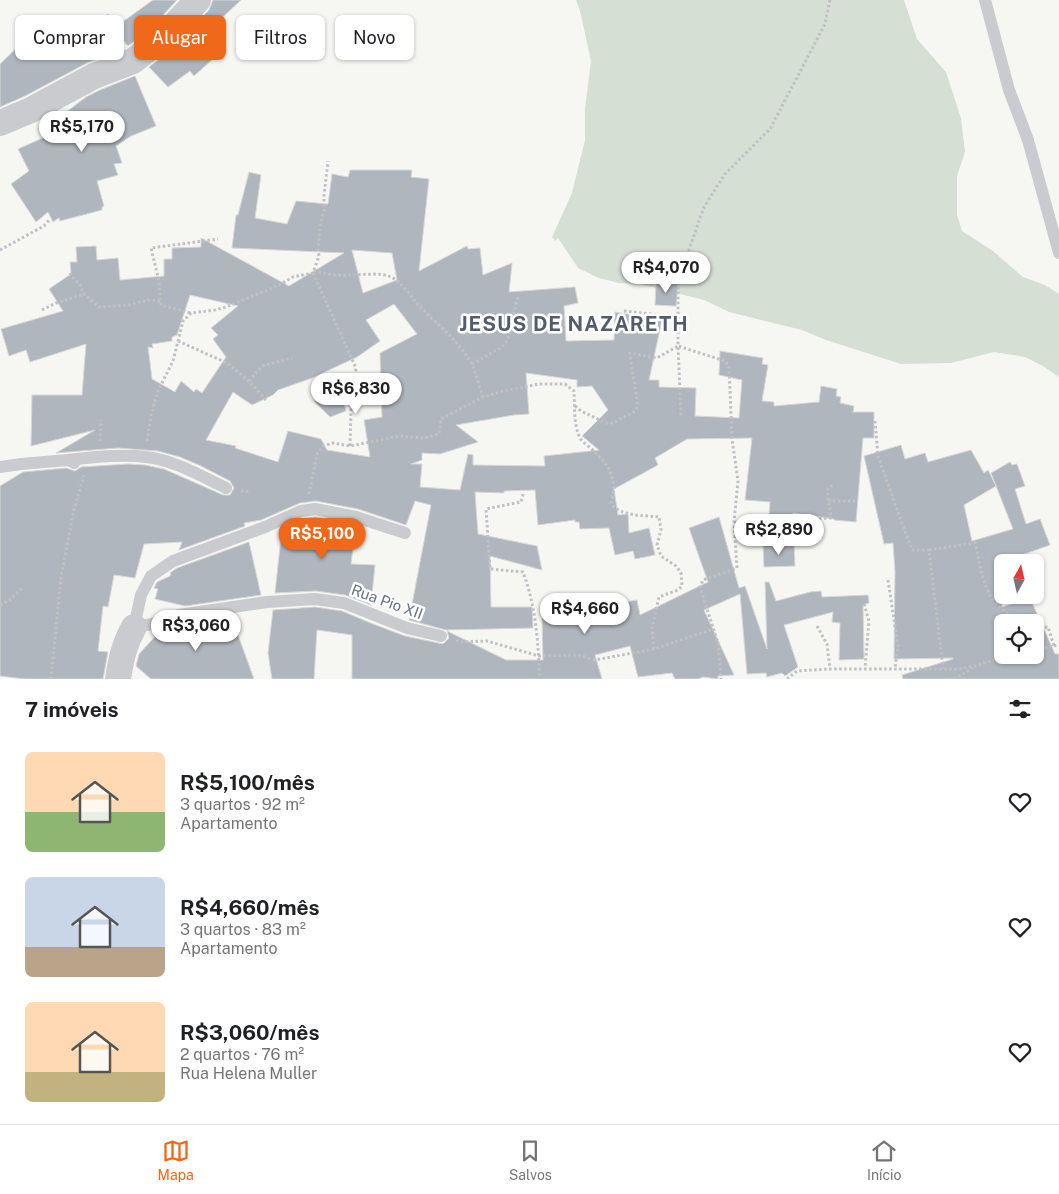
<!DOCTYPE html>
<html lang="pt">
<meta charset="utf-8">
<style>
body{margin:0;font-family:"Public Sans",sans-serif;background:#f2f2f2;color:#202124;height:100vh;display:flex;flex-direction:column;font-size:19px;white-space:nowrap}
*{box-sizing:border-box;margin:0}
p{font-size:16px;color:#757577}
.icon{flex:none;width:28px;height:28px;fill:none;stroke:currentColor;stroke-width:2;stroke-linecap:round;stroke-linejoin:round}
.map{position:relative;height:679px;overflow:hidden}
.sheet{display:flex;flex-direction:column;background:#fff;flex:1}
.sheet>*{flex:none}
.guide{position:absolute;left:15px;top:15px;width:500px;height:45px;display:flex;gap:10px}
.needle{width:32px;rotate:8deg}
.fabs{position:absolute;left:994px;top:554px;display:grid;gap:10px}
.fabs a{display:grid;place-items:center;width:50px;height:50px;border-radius:8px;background:#fff;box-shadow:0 1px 4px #0004;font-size:25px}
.price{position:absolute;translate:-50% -42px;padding:0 11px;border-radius:18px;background:#fff;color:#222;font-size:16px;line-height:32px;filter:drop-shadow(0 1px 2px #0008)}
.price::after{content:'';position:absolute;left:50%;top:30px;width:15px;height:11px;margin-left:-8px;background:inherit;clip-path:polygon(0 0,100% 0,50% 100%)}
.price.selected{background:#f0681a;color:#fff}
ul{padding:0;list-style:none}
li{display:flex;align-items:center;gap:15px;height:125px;padding:0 25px}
li span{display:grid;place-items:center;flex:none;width:140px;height:100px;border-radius:8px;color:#555}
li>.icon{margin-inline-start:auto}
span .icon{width:60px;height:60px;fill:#fffc;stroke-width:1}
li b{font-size:21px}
h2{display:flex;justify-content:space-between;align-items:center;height:60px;padding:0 25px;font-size:21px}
.tag{padding:0 18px;border-radius:8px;background:#fff;box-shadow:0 1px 4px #0004;font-size:18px;line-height:45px}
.tag.selected{background:#f0681a;color:#fff}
.tabs{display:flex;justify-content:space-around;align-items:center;height:70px;border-top:1px solid #e0e0e0;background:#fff;font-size:14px;color:#757577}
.tabs a{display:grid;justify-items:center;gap:2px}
.tabs .selected{color:#f0681a}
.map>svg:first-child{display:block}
</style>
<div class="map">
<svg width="1059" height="679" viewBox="0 0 1059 679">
<rect width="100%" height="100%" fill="#f6f7f3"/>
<!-- green -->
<path fill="#d6dfd4" d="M576,0H904L917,39L946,72L961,118L965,152L957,176V215L962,231L993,251L1023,277L1045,285L1059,294V377L1043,366L1025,357L994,352L951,363L901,364L826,340L802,330L729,312L704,300L640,284L619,283L599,278L578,268L558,238L555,241L552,237L572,193L585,140V109L591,61L580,11Z"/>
<!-- building -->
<path fill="#b0b6bd" stroke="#d8d8d6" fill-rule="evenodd" d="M153,0H177L150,29L128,46L116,32L123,49L87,63L25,96L0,107V64L25,40L34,46L73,20L82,31L108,14L114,28Z
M213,0H241L207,32L223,50L194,76L190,71L168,87L149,67L171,50L209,10Z
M135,76L156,126L131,136L116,146L122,163L114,164L118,175L97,181L104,206L102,207V210L60,221L59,218L53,222L48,212L36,222L11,184L29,171L18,149L70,126L65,113L86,97L100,90Z
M350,170H412L411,177L429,179L419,271L467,246L468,249L480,248L483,275L512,263L509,292L575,287L578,303L564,306L566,341L614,340L615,312L662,320L649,380H659V387L696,388L695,416L739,418L742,380L719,375L720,351L763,358L762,364L768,365L762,401L774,402V406L819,402L821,386L837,389L836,396L841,397L840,403L854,406L853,412H874V438H863L856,522L834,520V519L793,513V517L769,515L770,502L745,500L752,438L687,439L655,458L658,465L614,489L618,515L628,514L629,533L649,528L655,555L635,559L633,551L615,555L609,528L580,529L579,522H575V520L538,525L535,490L504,491V493L475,492L478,534L537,546L542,570L490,556L491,607H532L533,628L446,630L409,620L431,505L415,501L406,525L358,509L316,501L300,503L261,520L244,523L245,526L179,550L182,542L144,544L135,578L114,575L108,607L103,606L98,651L108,652L103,679H25L0,676V486L23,472L66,468L75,471L81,467L128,464L145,465L164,469L223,495H230L234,488L230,481L201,466L180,457L158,451L118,448L56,453L95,430L31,446L32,395H82L86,344L30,362L26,350L9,356L1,329L63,311L49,289L71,274L70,262H77L76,247L96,246L97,260L118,258L120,280L164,276V259H172V248L201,247V238L289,286L344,253L232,248L236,215H238L249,172L261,175L255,218L287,224L296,201L328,204L332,174L348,177ZM352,250L392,253L397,280L363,293ZM190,295L238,306L211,328L218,335L213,339L226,357L202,393L196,389L194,392L181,381L175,392L152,379L148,347L153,348L152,344L172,341V337L177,335ZM394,304L417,334L380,353L382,417L364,420L370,457L327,450L321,439L288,431L278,462L235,448L236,446L206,440L233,392L252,405L273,395L278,390L312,378L357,357L380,341L366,320ZM526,373L577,380V387L592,386L608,410L582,436L599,450L544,456L545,466L473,465V455L468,454L460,490L420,487L422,464H411L422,460V453L440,454L478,442L456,425L514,415L529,414Z
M656,282L678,284L676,306L655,305Z
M342,395L346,411L330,417L314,401Z
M901,445L905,459L925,453L928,462L971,450L984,473L988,470L996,486L964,505L972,541L1013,529L991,473L1010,462L1012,465L1017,464L1025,486L1015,489L1026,524L1040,519L1050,545L1019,556L1020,561L1002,562V607L1030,598L1055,654H1059V679H903L902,675L953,659V658L894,659L895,571L893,543L884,544L864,456ZM1002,622H1035V655H1025L1002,661Z
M315,517L356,525L351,564L375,565L371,605L345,595L316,591L275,593L282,528L303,519Z
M719,517L739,588L745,586L767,649L765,582H769L776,601L810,592L821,591L822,597L868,595L869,603L863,605L864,659L839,660L840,623L832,622L833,612L784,625L798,667L785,676L782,673L767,677L766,673L747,674L740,594L704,610L734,675L718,676V679L703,677L698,679H675L672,673L638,677L630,646L595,655L602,679H352V635L317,630L314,679H272L268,653L273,610L315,607L342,611L373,624L405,636L443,644L449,638L447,631L506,660H543L542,618L569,615V612L637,600L640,615L708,582L689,528Z
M249,542L261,595L185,606L155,599L158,589L154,588L157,582L170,576L171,572L177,568Z
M763,545H794L795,566L764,567Z
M231,616L254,679H151L136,666L139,654L162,629L181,623Z"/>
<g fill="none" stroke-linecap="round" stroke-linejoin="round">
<!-- path -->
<path stroke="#bfc1c4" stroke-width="3" stroke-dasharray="2.5 2.5" stroke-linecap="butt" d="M0,250L44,226L50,219
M314,270L319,256L318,251L320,226L324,211V196L328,161
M70,273L72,277L80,284L84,294L99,307L128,305L148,300L161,301
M313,273L356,368L351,409L350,446
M42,310L56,303L84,294
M624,311L678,317
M190,313L161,305L159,281L151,248L218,239
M178,341L227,363L249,381L266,400
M472,364L502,347L508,340L518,296
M249,381L262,366L292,358
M575,406L581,411L608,424C614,423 618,420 623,417C628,415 633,414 636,409C640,403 630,364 630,353L657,358L678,346V281L704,207L725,174L770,129L825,24L830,0
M681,415L678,346L725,361L729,366L732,439L738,481L734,522L737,568L703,580L700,587L718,643L721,679
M875,421L878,457L912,550H929L943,668
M100,441L101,420
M147,441L151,416L157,393L173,361L183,321L191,313L215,310L226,307L277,286L293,277L313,273L314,270C325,275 340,276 352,275C364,275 380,272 391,277C403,283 411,297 420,307C438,325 459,341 472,364C477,374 479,387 483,397
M241,491L251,492
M309,494L317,454L323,446L333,443L350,446L399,436L424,438L439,434L441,419L483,397L503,391L539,384H565L574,391C575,405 573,424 580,438C583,443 590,447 594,451C611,467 618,481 611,503C620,517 644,515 659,517L661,530L657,545L661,556L676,566L681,573L682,586L678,590L659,597L652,628L654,649
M523,494L521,502L486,509L490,569L523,572C536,606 538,643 540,679
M828,500L836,501H855
M734,522L831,518L827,490L834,484
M929,550L975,543C984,581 983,601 1020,622
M888,580L898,646L895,668
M864,604L869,621L865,668
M0,605L10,600L23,587
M817,626L827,644L830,669
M1035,629L1048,627L1054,646L1035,650
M456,640L460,642L487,641L539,656L578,655L595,660L654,649L713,629
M1054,646L1059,644
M51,679L61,577L74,509L84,475
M787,679L797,671L830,669H958L975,666L1010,655
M954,679L973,668"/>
<!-- service -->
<path stroke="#c9cbcf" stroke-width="12" d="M985,0L1009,90L1028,140L1059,253
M68,460C91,457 124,454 146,457C174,460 201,476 226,488
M0,467L21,464L68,460L74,463
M405,533L356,517L315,509L301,511L265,527L173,561L151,576L141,595L134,627L152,624L179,615L267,602L315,599L344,603L407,628L441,636"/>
<!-- minor -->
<path stroke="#c9cbcf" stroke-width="26" d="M0,123L31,110L94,76L133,61L160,40L198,0
M118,679C121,660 124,644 134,627"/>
</g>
<g text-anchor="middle" stroke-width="5" stroke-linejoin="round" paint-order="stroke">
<!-- street labels -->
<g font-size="15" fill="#637286" stroke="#fff">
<text transform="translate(387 602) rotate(20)" y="5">Rua Pio XII</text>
</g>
<!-- district labels -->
<g font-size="20" font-weight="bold" letter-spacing="1" fill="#525c6b" stroke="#fff">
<text x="574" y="331">JESUS DE NAZARETH</text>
</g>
</g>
</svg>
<div class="fabs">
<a><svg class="needle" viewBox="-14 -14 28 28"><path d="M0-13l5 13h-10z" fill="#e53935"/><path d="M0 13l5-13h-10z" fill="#757577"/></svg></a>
<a><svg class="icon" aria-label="locate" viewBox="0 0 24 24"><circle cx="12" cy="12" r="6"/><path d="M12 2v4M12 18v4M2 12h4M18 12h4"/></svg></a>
</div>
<b class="price" style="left:82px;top:153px">R$5,170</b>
<b class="price" style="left:666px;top:294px">R$4,070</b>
<b class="price" style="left:356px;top:415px">R$6,830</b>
<b class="price" style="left:779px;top:556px">R$2,890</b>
<b class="price selected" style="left:322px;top:560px">R$5,100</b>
<b class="price" style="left:585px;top:635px">R$4,660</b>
<b class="price" style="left:196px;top:652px">R$3,060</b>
<div class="guide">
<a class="tag">Comprar</a>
<a class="tag selected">Alugar</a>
<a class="tag">Filtros</a>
<a class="tag">Novo</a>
</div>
</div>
<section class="sheet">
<h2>7 imóveis<svg class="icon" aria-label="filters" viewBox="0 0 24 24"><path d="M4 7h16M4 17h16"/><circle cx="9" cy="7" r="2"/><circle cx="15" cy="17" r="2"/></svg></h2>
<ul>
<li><span style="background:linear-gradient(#ffd9b3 60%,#8fb573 0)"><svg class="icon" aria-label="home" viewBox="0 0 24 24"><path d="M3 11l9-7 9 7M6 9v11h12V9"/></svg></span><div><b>R$5,100/mês</b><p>3 quartos · 92 m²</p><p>Apartamento</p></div><svg class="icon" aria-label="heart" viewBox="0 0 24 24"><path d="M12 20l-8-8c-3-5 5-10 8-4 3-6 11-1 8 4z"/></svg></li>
<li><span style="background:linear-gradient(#c9d6e8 70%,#b9a48a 0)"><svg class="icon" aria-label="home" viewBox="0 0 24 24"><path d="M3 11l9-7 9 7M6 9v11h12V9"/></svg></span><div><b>R$4,660/mês</b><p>3 quartos · 83 m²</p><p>Apartamento</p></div><svg class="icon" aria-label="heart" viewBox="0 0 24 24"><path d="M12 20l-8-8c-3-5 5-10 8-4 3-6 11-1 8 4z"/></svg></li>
<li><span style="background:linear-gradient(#ffd9b3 70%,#c2b280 0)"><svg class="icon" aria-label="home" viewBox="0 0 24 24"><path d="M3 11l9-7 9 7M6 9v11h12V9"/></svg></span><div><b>R$3,060/mês</b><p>2 quartos · 76 m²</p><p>Rua Helena Muller</p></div><svg class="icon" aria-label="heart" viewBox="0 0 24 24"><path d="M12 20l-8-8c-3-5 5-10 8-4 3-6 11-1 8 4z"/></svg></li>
</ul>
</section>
<nav class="tabs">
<a class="selected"><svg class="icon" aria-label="map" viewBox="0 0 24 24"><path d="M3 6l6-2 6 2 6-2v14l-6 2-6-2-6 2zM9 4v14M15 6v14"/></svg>Mapa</a>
<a><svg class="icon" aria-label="saved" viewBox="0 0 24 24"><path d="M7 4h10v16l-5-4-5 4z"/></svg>Salvos</a>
<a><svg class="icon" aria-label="home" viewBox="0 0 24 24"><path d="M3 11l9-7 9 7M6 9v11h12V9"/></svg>Início</a>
</nav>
